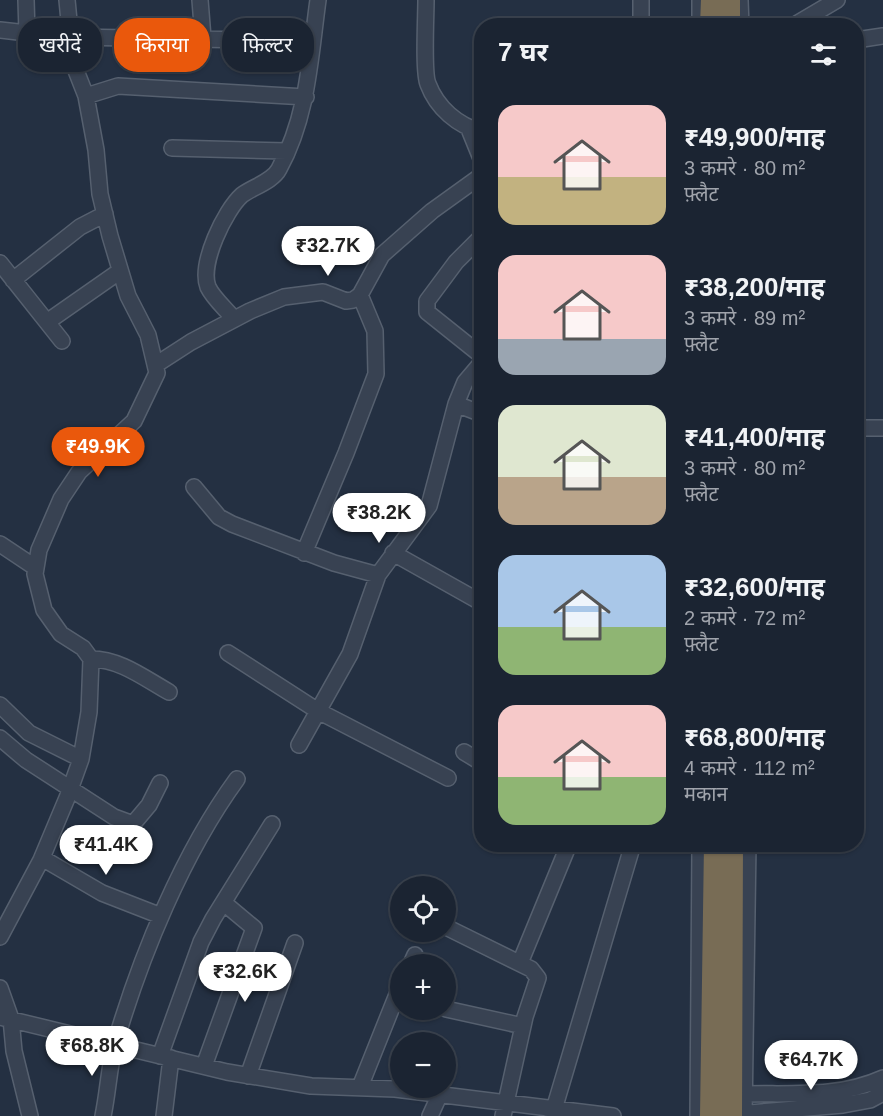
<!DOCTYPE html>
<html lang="hi">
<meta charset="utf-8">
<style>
body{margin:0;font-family:Arial,"Noto Sans Devanagari",sans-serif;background:#242c3a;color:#f1f3f6;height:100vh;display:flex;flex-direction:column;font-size:22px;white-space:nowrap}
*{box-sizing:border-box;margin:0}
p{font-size:20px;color:#a0a4ac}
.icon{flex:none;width:33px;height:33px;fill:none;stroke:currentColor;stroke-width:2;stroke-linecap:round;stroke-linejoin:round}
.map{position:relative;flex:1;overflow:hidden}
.side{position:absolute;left:474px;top:18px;width:390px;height:834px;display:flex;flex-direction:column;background:#1b2432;border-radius:24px;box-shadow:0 2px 4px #0004,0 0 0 2px #39414d}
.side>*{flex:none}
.top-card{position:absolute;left:18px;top:18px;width:366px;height:54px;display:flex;gap:12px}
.fabs{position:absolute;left:390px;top:876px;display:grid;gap:12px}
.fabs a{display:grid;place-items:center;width:66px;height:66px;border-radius:50%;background:#1b2432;box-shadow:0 2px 4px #0004,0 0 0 2px #39414d;font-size:30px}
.price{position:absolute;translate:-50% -51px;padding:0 14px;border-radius:21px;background:#fff;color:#222;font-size:20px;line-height:39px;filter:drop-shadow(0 2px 3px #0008)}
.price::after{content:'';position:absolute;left:50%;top:36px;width:18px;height:14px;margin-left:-9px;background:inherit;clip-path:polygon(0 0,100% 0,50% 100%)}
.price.active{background:#ea580c;color:#fff}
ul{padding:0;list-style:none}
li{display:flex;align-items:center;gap:18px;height:150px;padding:0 24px}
li span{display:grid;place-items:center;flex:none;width:168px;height:120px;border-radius:18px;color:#555}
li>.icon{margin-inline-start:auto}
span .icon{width:72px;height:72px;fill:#fffc;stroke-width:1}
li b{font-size:26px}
h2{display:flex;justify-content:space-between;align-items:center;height:72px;padding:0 24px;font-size:26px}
.pill{padding:0 21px;border-radius:24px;background:#1b2432;box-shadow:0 2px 4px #0004,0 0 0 2px #39414d;font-size:21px;line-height:54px}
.pill.active{background:#ea580c;color:#fff}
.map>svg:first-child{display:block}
</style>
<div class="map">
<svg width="883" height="1116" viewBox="0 0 883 1116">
<rect width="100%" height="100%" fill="#243042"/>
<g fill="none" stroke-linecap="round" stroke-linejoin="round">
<!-- minor casing -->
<g stroke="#56606f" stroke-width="18">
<path id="minor" d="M26,0L27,33
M200,0L203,38
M426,0C426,17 423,72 428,84C437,108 458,126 482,132
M700,0V26
M740,0L741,26
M641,26V0
M793,26L837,0
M0,30L27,33L72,55
M70,37L312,41
M856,40L883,36
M86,96L118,86L306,97
M469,129L482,161
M172,148L287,151
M482,236L456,262L427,301V312L482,356
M0,263L62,341
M13,280L80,227L105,214
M234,319C226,309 213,298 208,287C199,264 225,210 242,195C253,187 273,181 279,169C308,116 310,58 318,0
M47,322L120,271
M157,364L191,342L250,311L284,297L323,292L346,301L353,300L360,295L382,255L432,211L482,175
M456,404L482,414
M856,428H883
M194,487L219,517L232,524L334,563L378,575
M0,544L36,568
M304,553L346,453L376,374L375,331L360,295
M393,553L482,603
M228,653L318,711L448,778
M91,659C120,659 144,678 169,692
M0,705L29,733L81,759
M0,738L26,760L114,817L133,824L149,805L160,783
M299,745L350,654L378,575L429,506L456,404L465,382L482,362
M464,752L482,763
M42,858L102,893L161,916
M446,927L531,969L538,978L525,1017L503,1116
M0,937L41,860L67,798L81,759L89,712L91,659L83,648L61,634L44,610L35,574L39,550L61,499L79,472L134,421L157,373L148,335L128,296L110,236L100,194L96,150L86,96L73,63L67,0
M520,963L569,844
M411,964L415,955
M0,988L11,1019L14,1051L30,1116
M446,1009L523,1026
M0,1017L227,1072L311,1086L395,1089L613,1116
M160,1056L201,942L213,919L272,824
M204,1066L254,928L224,903
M248,1076L295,943
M360,1087L400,987
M745,1094C792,1093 839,1098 883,1078
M737,1114L843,1105L870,1100L883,1093
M103,1116C108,1092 109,1067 115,1044C141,955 183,853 237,779
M164,1116L171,1058
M430,1116L440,1094
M552,1116L633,844
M698,1116L700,844
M744,1116L748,844"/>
</g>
<!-- highway casing -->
<g stroke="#434d5c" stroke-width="26">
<path id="highway" d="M711,26L712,0
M729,26V0
M711,1116L715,844
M731,1116L732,844"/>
</g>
<!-- minor -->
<use href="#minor" stroke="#384252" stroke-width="15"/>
<!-- highway -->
<use href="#highway" stroke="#786c55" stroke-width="22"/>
</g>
</svg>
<div class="fabs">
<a><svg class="icon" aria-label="locate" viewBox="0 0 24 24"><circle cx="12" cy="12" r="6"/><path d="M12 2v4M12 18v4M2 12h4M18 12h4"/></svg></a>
<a>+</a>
<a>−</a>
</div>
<b class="price" style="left:328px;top:277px">₹32.7K</b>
<b class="price active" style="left:98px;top:478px">₹49.9K</b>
<b class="price" style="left:379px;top:544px">₹38.2K</b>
<b class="price" style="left:106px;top:876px">₹41.4K</b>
<b class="price" style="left:245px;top:1003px">₹32.6K</b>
<b class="price" style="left:92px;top:1077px">₹68.8K</b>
<b class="price" style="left:811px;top:1091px">₹64.7K</b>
<div class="top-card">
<a class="pill">खरीदें</a>
<a class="pill active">किराया</a>
<a class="pill">फ़िल्टर</a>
</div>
<section class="side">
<h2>7 घर<svg class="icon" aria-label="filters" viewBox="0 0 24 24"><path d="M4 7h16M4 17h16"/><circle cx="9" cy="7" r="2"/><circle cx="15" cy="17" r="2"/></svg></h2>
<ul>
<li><span style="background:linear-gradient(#f6c9c9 60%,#c2b280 0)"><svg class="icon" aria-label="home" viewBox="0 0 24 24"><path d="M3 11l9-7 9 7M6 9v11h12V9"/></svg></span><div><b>₹49,900/माह</b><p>3 कमरे · 80 m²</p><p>फ़्लैट</p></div></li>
<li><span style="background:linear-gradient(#f6c9c9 70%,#9aa5b1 0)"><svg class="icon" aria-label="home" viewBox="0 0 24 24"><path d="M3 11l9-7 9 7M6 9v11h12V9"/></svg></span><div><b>₹38,200/माह</b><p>3 कमरे · 89 m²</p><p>फ़्लैट</p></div></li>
<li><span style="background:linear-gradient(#dfe7d0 60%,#b9a48a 0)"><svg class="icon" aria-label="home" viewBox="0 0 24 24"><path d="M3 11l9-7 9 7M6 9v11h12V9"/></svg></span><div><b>₹41,400/माह</b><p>3 कमरे · 80 m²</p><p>फ़्लैट</p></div></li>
<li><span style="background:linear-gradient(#a9c7e8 60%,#8fb573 0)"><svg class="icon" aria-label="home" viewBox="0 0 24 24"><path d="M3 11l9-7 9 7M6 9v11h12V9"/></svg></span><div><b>₹32,600/माह</b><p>2 कमरे · 72 m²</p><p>फ़्लैट</p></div></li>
<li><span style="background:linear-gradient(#f6c9c9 60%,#8fb573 0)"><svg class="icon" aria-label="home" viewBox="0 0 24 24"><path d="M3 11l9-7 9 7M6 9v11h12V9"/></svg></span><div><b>₹68,800/माह</b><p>4 कमरे · 112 m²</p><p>मकान</p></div></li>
</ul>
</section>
</div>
